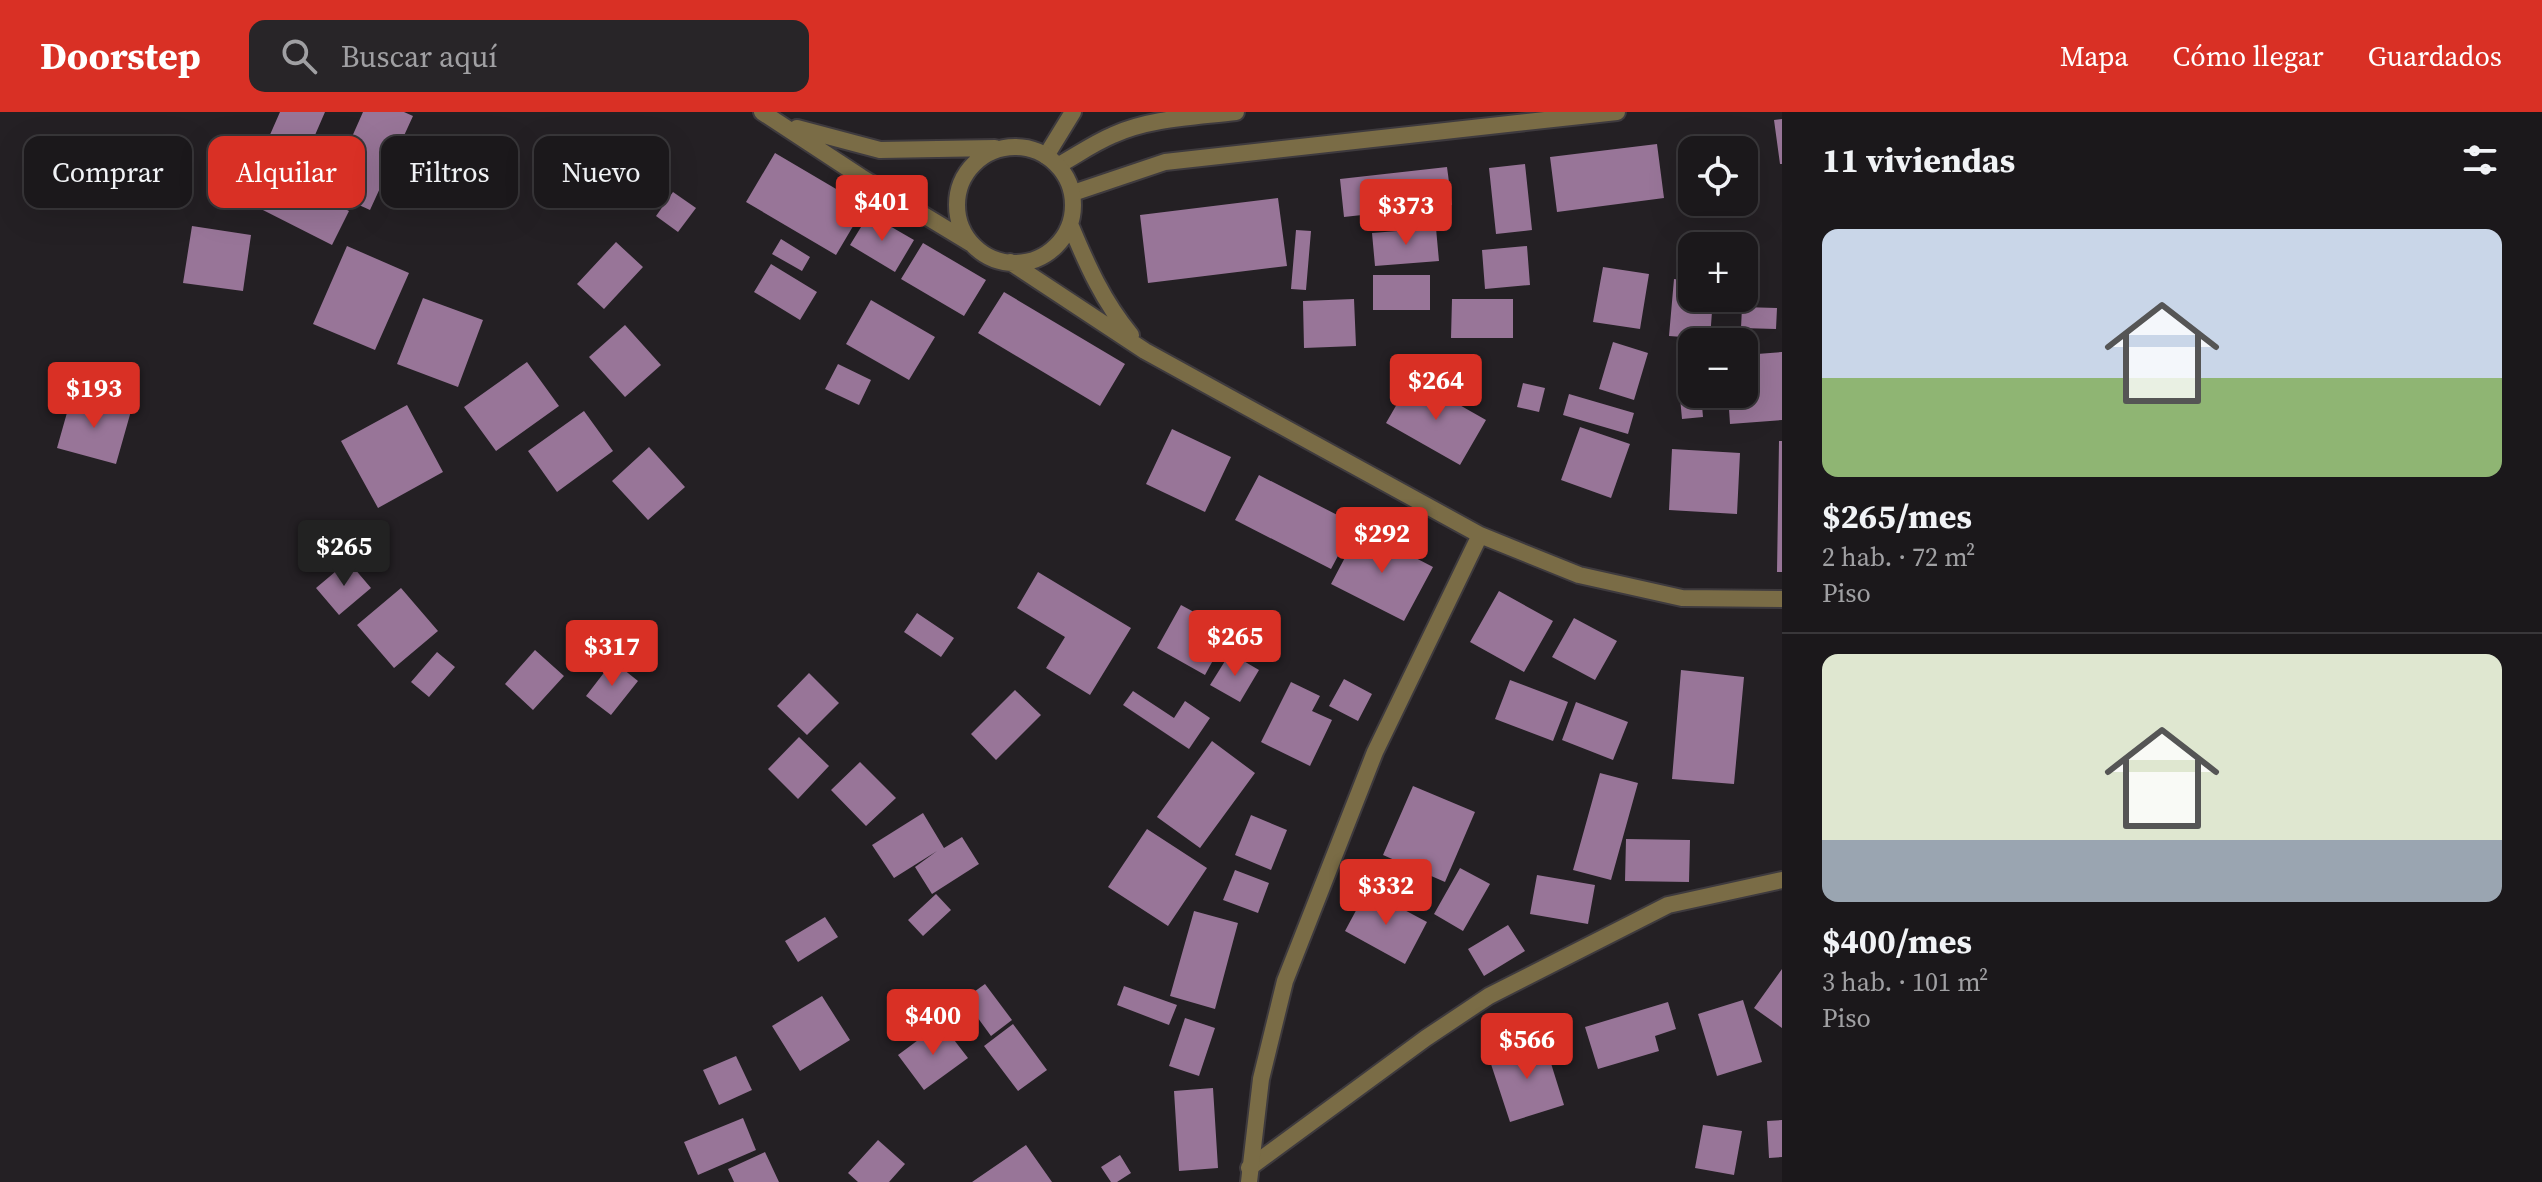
<!DOCTYPE html>
<html lang="es">
<meta charset="utf-8">
<style>
body{margin:0;font-family:"Source Serif 4",serif;background:#282528;color:#f1f3f6;height:100vh;display:flex;flex-direction:column;font-size:30px;white-space:nowrap}
*{box-sizing:border-box;margin:0}
p{font-size:26px;color:#a0a0a3}
.icon{flex:none;width:44px;height:44px;fill:none;stroke:currentColor;stroke-width:2;stroke-linecap:round;stroke-linejoin:round}
.map{position:relative;flex:1;overflow:hidden}
.drawer{display:flex;flex-direction:column;background:#1b181b;width:760px}
.drawer>*{flex:none}
.hud{position:absolute;left:24px;top:24px;width:760px;height:72px;display:flex;gap:16px}
.buttons{position:absolute;left:1678px;top:24px;display:grid;gap:16px}
.buttons a{display:grid;place-items:center;width:80px;height:80px;border-radius:16px;background:#1b181b;box-shadow:0 8px 32px #0002,0 0 0 2px #39373a;font-size:40px}
.price{position:absolute;translate:-50% -68px;padding:0 18px;border-radius:8px;background:#d93025;color:#fff;font-size:26px;line-height:52px;filter:drop-shadow(0 2px 4px #0008)}
.price::after{content:'';position:absolute;left:50%;top:48px;width:24px;height:18px;margin-left:-12px;background:inherit;clip-path:polygon(0 0,100% 0,50% 100%)}
.price.active{background:#222;color:#fff}
ul{padding:0;list-style:none}
li{display:grid;align-content:center;gap:16px;height:424px;padding:0 40px}
li+li{border-top:2px solid #39373a}
li span{display:grid;place-items:center;height:248px;border-radius:16px;color:#555}
li>.icon{margin-inline-start:auto}
span .icon{width:144px;height:144px;fill:#fffc;stroke-width:1}
li b{font-size:34px}
h2{display:flex;justify-content:space-between;align-items:center;height:96px;padding:0 40px;font-size:34px}
.chip{padding:0 28px;border-radius:16px;background:#1b181b;box-shadow:0 8px 32px #0002,0 0 0 2px #39373a;font-size:28px;line-height:72px}
.chip.active{background:#d93025;color:#fff}
header{display:flex;align-items:center;gap:48px;box-sizing:border-box;height:112px;padding:0 40px;background:#d93025;color:#fff}
header strong{font-size:38px}
nav{display:flex;gap:44px;margin-inline-start:auto;font-size:28px}
.search{width:560px;height:72px;background:#282528;display:flex;align-items:center;gap:20px;box-sizing:border-box;padding:0 28px;border-radius:16px;color:#a0a0a3;font-size:30px}
main{display:flex;flex:1;min-height:0}
.map>svg:first-child{display:block}
</style>
<header>
<strong>Doorstep</strong>
<div class="search"><svg class="icon" aria-label="search" viewBox="0 0 24 24"><circle cx="10" cy="10" r="6"/><path d="M15 15l6 6"/></svg>Buscar aquí</div>
<nav><a>Mapa</a><a>Cómo llegar</a><a>Guardados</a></nav>
</header>
<main>
<div class="map">
<svg width="1782" height="1070" viewBox="0 0 1782 1070">
<rect width="100%" height="100%" fill="#242024"/>
<!-- building -->
<path fill="#987598" d="M280,0H325L296,67L258,50Z
M363,0H404L413,4L370,98L328,79Z
M1782,7V52H1780L1774,8Z
M1745,31V38H1692V91L1684,92L1679,36Z
M1657,32L1664,86L1557,100L1550,45Z
M775,41L865,94L836,143L746,90Z
M1744,51H1746L1749,86L1744,87Z
M1525,52L1532,118L1496,122L1489,56Z
M1447,55L1452,93L1344,105L1340,67Z
M266,57L349,99L332,133L249,91Z
M673,80L696,96L678,120L656,104Z
M1278,86L1287,154L1148,171L1140,103Z
M869,102L914,128L895,160L850,133Z
M192,114L251,123L243,179L183,171Z
M1436,116L1439,149L1375,154L1372,121Z
M1296,118L1311,119L1306,178L1291,177Z
M781,127L810,145L802,159L772,142Z
M616,130L643,155L604,197L577,172Z
M923,131L986,168L964,204L901,167Z
M347,134L409,161L375,238L313,212Z
M1527,134L1530,173L1485,177L1482,138Z
M1744,148H1754V189H1720V186H1744Z
M771,152L817,180L800,208L754,180Z
M1603,155L1649,162L1640,217L1593,210Z
M1373,163H1430V198H1373Z
M1674,167L1692,169V186H1713L1710,227L1669,224Z
M1004,180L1125,252L1100,294L978,221Z
M423,186L483,208L458,275L397,252Z
M1354,187L1356,234L1304,236L1303,189Z
M1452,187H1513V226H1451Z
M871,188L935,225L909,268L846,232Z
M1742,195L1777,196L1776,217L1741,216Z
M625,213L661,253L625,285L589,245Z
M1613,230L1648,241L1634,288L1599,277Z
M1782,240V308L1730,312L1728,282H1744V243Z
M527,250L559,294L496,339L464,295Z
M838,252L871,268L859,293L825,277Z
M1692,252V282H1701L1703,305L1682,307L1677,253Z
M1412,266L1486,308L1460,353L1386,311Z
M1523,271L1545,276L1539,300L1517,295Z
M1569,282L1634,301L1628,322L1563,303Z
M72,283L131,299L116,352L57,336Z
M407,293L443,360L378,396L341,329Z
M584,299L613,339L557,380L528,339Z
M1580,315L1630,332L1611,386L1561,368Z
M1172,317L1231,345L1205,400L1146,372Z
M1779,329H1782V460H1777Z
M649,335L685,375L648,408L612,369Z
M1672,337L1740,341L1737,402L1669,398Z
M1259,363L1355,412L1331,457L1235,408Z
M1360,417L1433,455L1404,509L1331,472Z
M348,449L371,476L339,503L316,476Z
M1038,460L1131,516L1090,583L1046,556L1065,525L1017,496Z
M401,476L438,519L394,556L357,513Z
M1499,479L1553,509L1524,560L1470,530Z
M1181,493L1229,519L1205,563L1157,536Z
M917,501L954,526L941,545L904,520Z
M1574,506L1617,529L1595,568L1552,545Z
M535,538L564,564L533,598L505,572Z
M437,540L455,555L429,585L411,570Z
M1230,541L1259,558L1240,590L1210,573Z
M613,549L638,569L611,603L586,584Z
M1681,558L1744,565L1734,672L1672,667Z
M809,561L839,591L807,623L777,594Z
M1344,567L1372,582L1358,609L1329,594Z
M1510,568L1568,590L1553,629L1495,607Z
M1291,570L1320,584L1312,599L1332,608L1310,654L1261,630Z
M1015,578L1041,603L996,648L971,622Z
M1133,579L1174,606L1185,589L1210,606L1189,637L1123,593Z
M1576,590L1628,610L1613,648L1562,628Z
M799,625L829,654L798,687L768,657Z
M1212,629L1255,661L1200,736L1157,705Z
M860,650L896,686L866,714L831,678Z
M1600,661L1638,671L1611,768L1573,758Z
M1413,674L1475,700L1445,770L1383,743Z
M923,701L944,736L962,725L979,752L932,782L915,755L937,739L894,766L872,733Z
M1251,703L1287,718L1271,758L1235,743Z
M1147,717L1207,756L1168,814L1108,775Z
M1626,727L1690,728L1689,770L1625,769Z
M1460,756L1490,772L1463,819L1434,802Z
M1235,758L1269,771L1258,801L1223,788Z
M1537,763L1595,773L1588,812L1530,802Z
M1367,778L1427,810L1405,852L1345,819Z
M936,782L951,798L923,824L908,808Z
M1194,799L1238,811L1215,897L1170,884Z
M825,805L838,825L798,850L785,829Z
M1508,813L1525,839L1484,864L1468,837Z
M1782,857V916L1754,896Z
M985,872L1012,908L991,924L964,887Z
M1124,874L1177,893L1169,913L1117,893Z
M822,884L850,928L800,959L772,914Z
M1743,888L1762,950L1717,964L1698,902Z
M1668,890L1676,917L1655,924L1659,939L1598,957L1585,915Z
M1185,906L1215,916L1199,964L1169,954Z
M941,911L968,946L924,978L898,943Z
M1013,912L1047,958L1018,979L984,934Z
M1544,929L1564,993L1510,1010L1489,946Z
M736,944L752,978L719,993L703,958Z
M1213,976L1218,1056L1179,1059L1174,979Z
M743,1006L756,1038L698,1063L684,1030Z
M1782,1008V1045L1769,1046L1767,1009Z
M1703,1013L1742,1019L1734,1063L1695,1056Z
M878,1028L905,1052L889,1070H858L848,1061Z
M1026,1033L1052,1070H972Z
M765,1040L779,1070H734L728,1057Z
M1120,1043L1131,1061L1117,1070H1111L1101,1055Z"/>
<g fill="none" stroke-linecap="round" stroke-linejoin="round">
<!-- minor casing -->
<g stroke="#3e3a3e" stroke-width="20">
<path id="minor" d="M1046,44L1073,0
M1059,53C1077,43 1094,31 1113,23C1150,6 1196,5 1236,0
M1073,81L1165,50L1617,0
M1249,1056L1426,926L1489,884L1668,793L1782,768"/>
</g>
<!-- tertiary casing -->
<g stroke="#3e3a3e" stroke-width="20">
<path id="tertiary" d="M762,0L861,65L970,131
M797,16L880,38L995,36
M957 93a58 58 0 1 1 116 0a58 58 0 1 1-116 0Z
M1070,112C1087,153 1103,189 1131,223
M1010,150L1145,239L1480,423L1375,640L1285,869L1261,967L1249,1070
M1480,423L1579,463L1682,486L1782,487"/>
</g>
<!-- minor -->
<use href="#minor" stroke="#7a6c46" stroke-width="16"/>
<!-- tertiary -->
<use href="#tertiary" stroke="#7a6c46" stroke-width="16"/>
</g>
</svg>
<div class="buttons">
<a><svg class="icon" aria-label="locate" viewBox="0 0 24 24"><circle cx="12" cy="12" r="6"/><path d="M12 2v4M12 18v4M2 12h4M18 12h4"/></svg></a>
<a>+</a>
<a>−</a>
</div>
<b class="price" style="left:882px;top:131px">$401</b>
<b class="price" style="left:1406px;top:135px">$373</b>
<b class="price" style="left:1436px;top:310px">$264</b>
<b class="price" style="left:94px;top:318px">$193</b>
<b class="price" style="left:1382px;top:463px">$292</b>
<b class="price active" style="left:344px;top:476px">$265</b>
<b class="price" style="left:1235px;top:566px">$265</b>
<b class="price" style="left:612px;top:576px">$317</b>
<b class="price" style="left:1386px;top:815px">$332</b>
<b class="price" style="left:933px;top:945px">$400</b>
<b class="price" style="left:1527px;top:969px">$566</b>
<div class="hud">
<a class="chip">Comprar</a>
<a class="chip active">Alquilar</a>
<a class="chip">Filtros</a>
<a class="chip">Nuevo</a>
</div>
</div>
<section class="drawer">
<h2>11 viviendas<svg class="icon" aria-label="filters" viewBox="0 0 24 24"><path d="M4 7h16M4 17h16"/><circle cx="9" cy="7" r="2"/><circle cx="15" cy="17" r="2"/></svg></h2>
<ul>
<li><span style="background:linear-gradient(#c9d6e8 60%,#8fb573 0)"><svg class="icon" aria-label="home" viewBox="0 0 24 24"><path d="M3 11l9-7 9 7M6 9v11h12V9"/></svg></span><div><b>$265/mes</b><p>2 hab. · 72 m²</p><p>Piso</p></div></li>
<li><span style="background:linear-gradient(#dfe7d0 75%,#9aa5b1 0)"><svg class="icon" aria-label="home" viewBox="0 0 24 24"><path d="M3 11l9-7 9 7M6 9v11h12V9"/></svg></span><div><b>$400/mes</b><p>3 hab. · 101 m²</p><p>Piso</p></div></li>
</ul>
</section>
</main>
